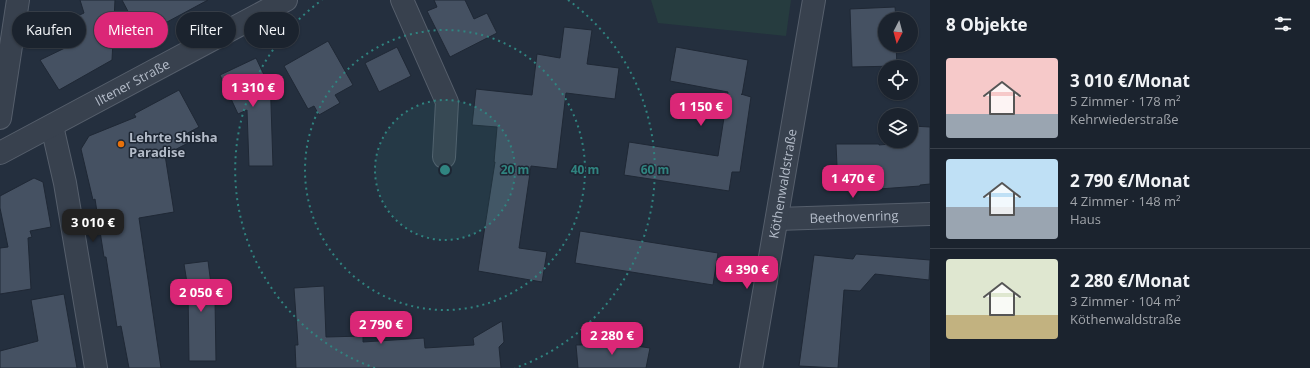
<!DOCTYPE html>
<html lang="de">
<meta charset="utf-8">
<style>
body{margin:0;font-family:"Open Sans",sans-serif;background:#242b36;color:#f1f3f6;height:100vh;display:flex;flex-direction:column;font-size:15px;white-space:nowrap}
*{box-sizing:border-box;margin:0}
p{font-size:13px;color:#a0a4aa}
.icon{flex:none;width:22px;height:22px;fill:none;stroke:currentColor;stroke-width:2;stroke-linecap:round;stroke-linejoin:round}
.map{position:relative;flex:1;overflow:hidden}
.panel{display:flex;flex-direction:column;background:#1b232e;width:380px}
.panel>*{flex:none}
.guide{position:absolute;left:12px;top:12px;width:380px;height:36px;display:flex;gap:8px}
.needle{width:26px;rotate:186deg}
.tools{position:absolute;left:878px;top:12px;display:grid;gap:8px}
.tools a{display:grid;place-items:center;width:40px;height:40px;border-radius:50%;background:#1b232e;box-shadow:0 1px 3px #0004,0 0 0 1px #39404a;font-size:20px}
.price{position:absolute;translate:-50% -34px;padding:0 9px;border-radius:8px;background:#db2777;color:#fff;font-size:13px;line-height:26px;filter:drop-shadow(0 1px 2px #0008)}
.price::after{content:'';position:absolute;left:50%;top:24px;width:12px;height:9px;margin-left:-6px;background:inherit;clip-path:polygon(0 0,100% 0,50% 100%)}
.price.on{background:#222;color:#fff}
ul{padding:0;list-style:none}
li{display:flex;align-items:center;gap:12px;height:100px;padding:0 16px}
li+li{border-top:1px solid #39404a}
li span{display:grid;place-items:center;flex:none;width:112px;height:80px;border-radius:4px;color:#555}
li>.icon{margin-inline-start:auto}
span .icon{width:48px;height:48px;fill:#fffc;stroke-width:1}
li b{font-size:17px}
h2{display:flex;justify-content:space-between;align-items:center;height:48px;padding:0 16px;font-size:17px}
.tag{padding:0 14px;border-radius:18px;background:#1b232e;box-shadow:0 1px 3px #0004,0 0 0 1px #39404a;font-size:14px;line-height:36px}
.tag.on{background:#db2777;color:#fff}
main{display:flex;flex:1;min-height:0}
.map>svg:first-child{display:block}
</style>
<main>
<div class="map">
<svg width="930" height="368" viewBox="0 0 930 368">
<rect width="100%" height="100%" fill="#242f3e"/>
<!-- green -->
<path fill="#263c3f" d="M651,0H791L786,36L658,23Z"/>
<!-- building -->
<path fill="#455162" stroke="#1f2835" d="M80,0H115L112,60L59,90L40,60L69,46L60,24L84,13Z
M122,0H208L141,36Z
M434,0H465L474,19L487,13L497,33L450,57L427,11L437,7Z
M895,7L896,19H885V45H896L897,66L852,67L850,9Z
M564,27L592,30L587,64L619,68L615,99L566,93L557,169L531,166L519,248L547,252L542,282L478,271L495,162H494L497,127L472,125L476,89L532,95L537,54L560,58Z
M328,41L353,85L335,95L340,103L319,115L314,106L308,109L284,66Z
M397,47L411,76L379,92L365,63Z
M676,47L748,60L742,95L741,94L751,97L740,172H732L729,191L624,175L629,142L718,156L728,92L670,81Z
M256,58L265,77L270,74L273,166H249L247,110L238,114L220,75Z
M179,90L199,127L184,135L188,143L165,155L174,212L139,218L161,368H129L121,326L117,327L106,257H104L95,199L93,200L81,149L89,136L136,117L134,114Z
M912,126L930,127V184L920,185V186L879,189V186L838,187L836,144H879V145L913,142Z
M34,178L43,182L51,227L30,231L32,237L28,238L31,289L0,294V248L8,247L0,208V196Z
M580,231L718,253L713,285L575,263Z
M856,254L930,260L929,280L875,274L860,291L844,290L838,368L799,366L814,255L853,259Z
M208,261L213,300H215L216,361H189L188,289L184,264Z
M324,286L326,337L363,336V342L424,338L425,348L474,345L473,338L502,321L504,342L499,347L501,368H296L295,345H298L294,288Z
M64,294L77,368H0V351L38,341L31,300Z
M622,344L650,348L646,368H578L576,345Z"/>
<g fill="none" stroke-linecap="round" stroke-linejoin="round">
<!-- minor casing -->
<g stroke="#565f6c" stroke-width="24">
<g id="minor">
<path d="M402,0L447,102L444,157"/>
<path d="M0,118L18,0"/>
<path d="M52,126L65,183L96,368"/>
<path id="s1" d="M0,153L286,0"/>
<path id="s2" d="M777,219L930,214"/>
<path id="s3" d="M751,368L814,0"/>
</g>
</g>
<!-- minor -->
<use href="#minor" stroke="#38414e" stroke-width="22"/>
</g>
<!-- distance rings -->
<circle cx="445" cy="170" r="70" fill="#308480" fill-opacity=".12"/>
<g fill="none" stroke="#308480" stroke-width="2" stroke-dasharray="2 4">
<circle cx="445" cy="170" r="70"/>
<circle cx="445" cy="170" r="140"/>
<path d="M375 368A210 210 0 0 1 322 0M568 0A210 210 0 0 1 515 368"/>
</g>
<!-- markers -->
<circle fill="#e8710a" stroke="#1d2633" stroke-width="1.5" cx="121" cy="144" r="4"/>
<g text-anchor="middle" stroke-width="3" stroke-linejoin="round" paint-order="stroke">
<!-- street labels -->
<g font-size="13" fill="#b4bcc9" stroke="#1d2633">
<text dy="5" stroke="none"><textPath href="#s1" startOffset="150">Iltener Straße</textPath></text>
<text dy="5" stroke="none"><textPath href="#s3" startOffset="187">Köthenwaldstraße</textPath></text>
<text dy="5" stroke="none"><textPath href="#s2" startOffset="77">Beethovenring</textPath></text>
</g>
<!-- poi labels -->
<g font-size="13" font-weight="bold" fill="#b4bcc9" stroke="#1d2633" text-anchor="start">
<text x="129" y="142">Lehrte Shisha<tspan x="129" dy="15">Paradise</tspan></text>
</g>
</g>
<circle cx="445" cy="170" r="6" fill="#308480" stroke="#1d2633" stroke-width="2"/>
<g font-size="12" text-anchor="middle" font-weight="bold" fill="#308480" stroke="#1d2633" stroke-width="3" stroke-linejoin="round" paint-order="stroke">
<text x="515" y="174">20 m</text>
<text x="585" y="174">40 m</text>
<text x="655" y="174">60 m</text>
</g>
</svg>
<div class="tools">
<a><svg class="needle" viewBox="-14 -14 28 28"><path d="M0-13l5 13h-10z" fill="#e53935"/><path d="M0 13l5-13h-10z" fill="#a0a4aa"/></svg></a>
<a><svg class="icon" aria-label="locate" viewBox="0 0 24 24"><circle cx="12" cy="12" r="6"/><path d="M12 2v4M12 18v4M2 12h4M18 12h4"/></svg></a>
<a><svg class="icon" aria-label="layers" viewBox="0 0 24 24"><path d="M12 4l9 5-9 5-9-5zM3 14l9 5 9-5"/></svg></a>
</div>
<b class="price" style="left:253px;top:108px">1 310 €</b>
<b class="price" style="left:701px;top:127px">1 150 €</b>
<b class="price" style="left:853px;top:199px">1 470 €</b>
<b class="price on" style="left:93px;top:243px">3 010 €</b>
<b class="price" style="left:747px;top:290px">4 390 €</b>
<b class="price" style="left:201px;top:313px">2 050 €</b>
<b class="price" style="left:381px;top:345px">2 790 €</b>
<b class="price" style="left:612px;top:356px">2 280 €</b>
<div class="guide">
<a class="tag">Kaufen</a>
<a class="tag on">Mieten</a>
<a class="tag">Filter</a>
<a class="tag">Neu</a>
</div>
</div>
<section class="panel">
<h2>8 Objekte<svg class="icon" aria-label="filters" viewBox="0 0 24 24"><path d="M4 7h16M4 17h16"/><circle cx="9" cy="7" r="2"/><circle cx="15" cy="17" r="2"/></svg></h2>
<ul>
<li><span style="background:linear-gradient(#f6c9c9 70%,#9aa5b1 0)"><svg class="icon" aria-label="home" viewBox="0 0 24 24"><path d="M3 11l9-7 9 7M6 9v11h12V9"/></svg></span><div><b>3 010 €/Monat</b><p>5 Zimmer · 178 m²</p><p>Kehrwiederstraße</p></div></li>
<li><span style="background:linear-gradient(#bfe0f5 60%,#9aa5b1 0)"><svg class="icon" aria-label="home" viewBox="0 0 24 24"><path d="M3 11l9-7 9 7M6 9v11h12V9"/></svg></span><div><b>2 790 €/Monat</b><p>4 Zimmer · 148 m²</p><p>Haus</p></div></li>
<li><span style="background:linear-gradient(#dfe7d0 70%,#c2b280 0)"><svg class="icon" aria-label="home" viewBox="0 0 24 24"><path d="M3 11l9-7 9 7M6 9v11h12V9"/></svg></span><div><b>2 280 €/Monat</b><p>3 Zimmer · 104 m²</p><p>Köthenwaldstraße</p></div></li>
</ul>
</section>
</main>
